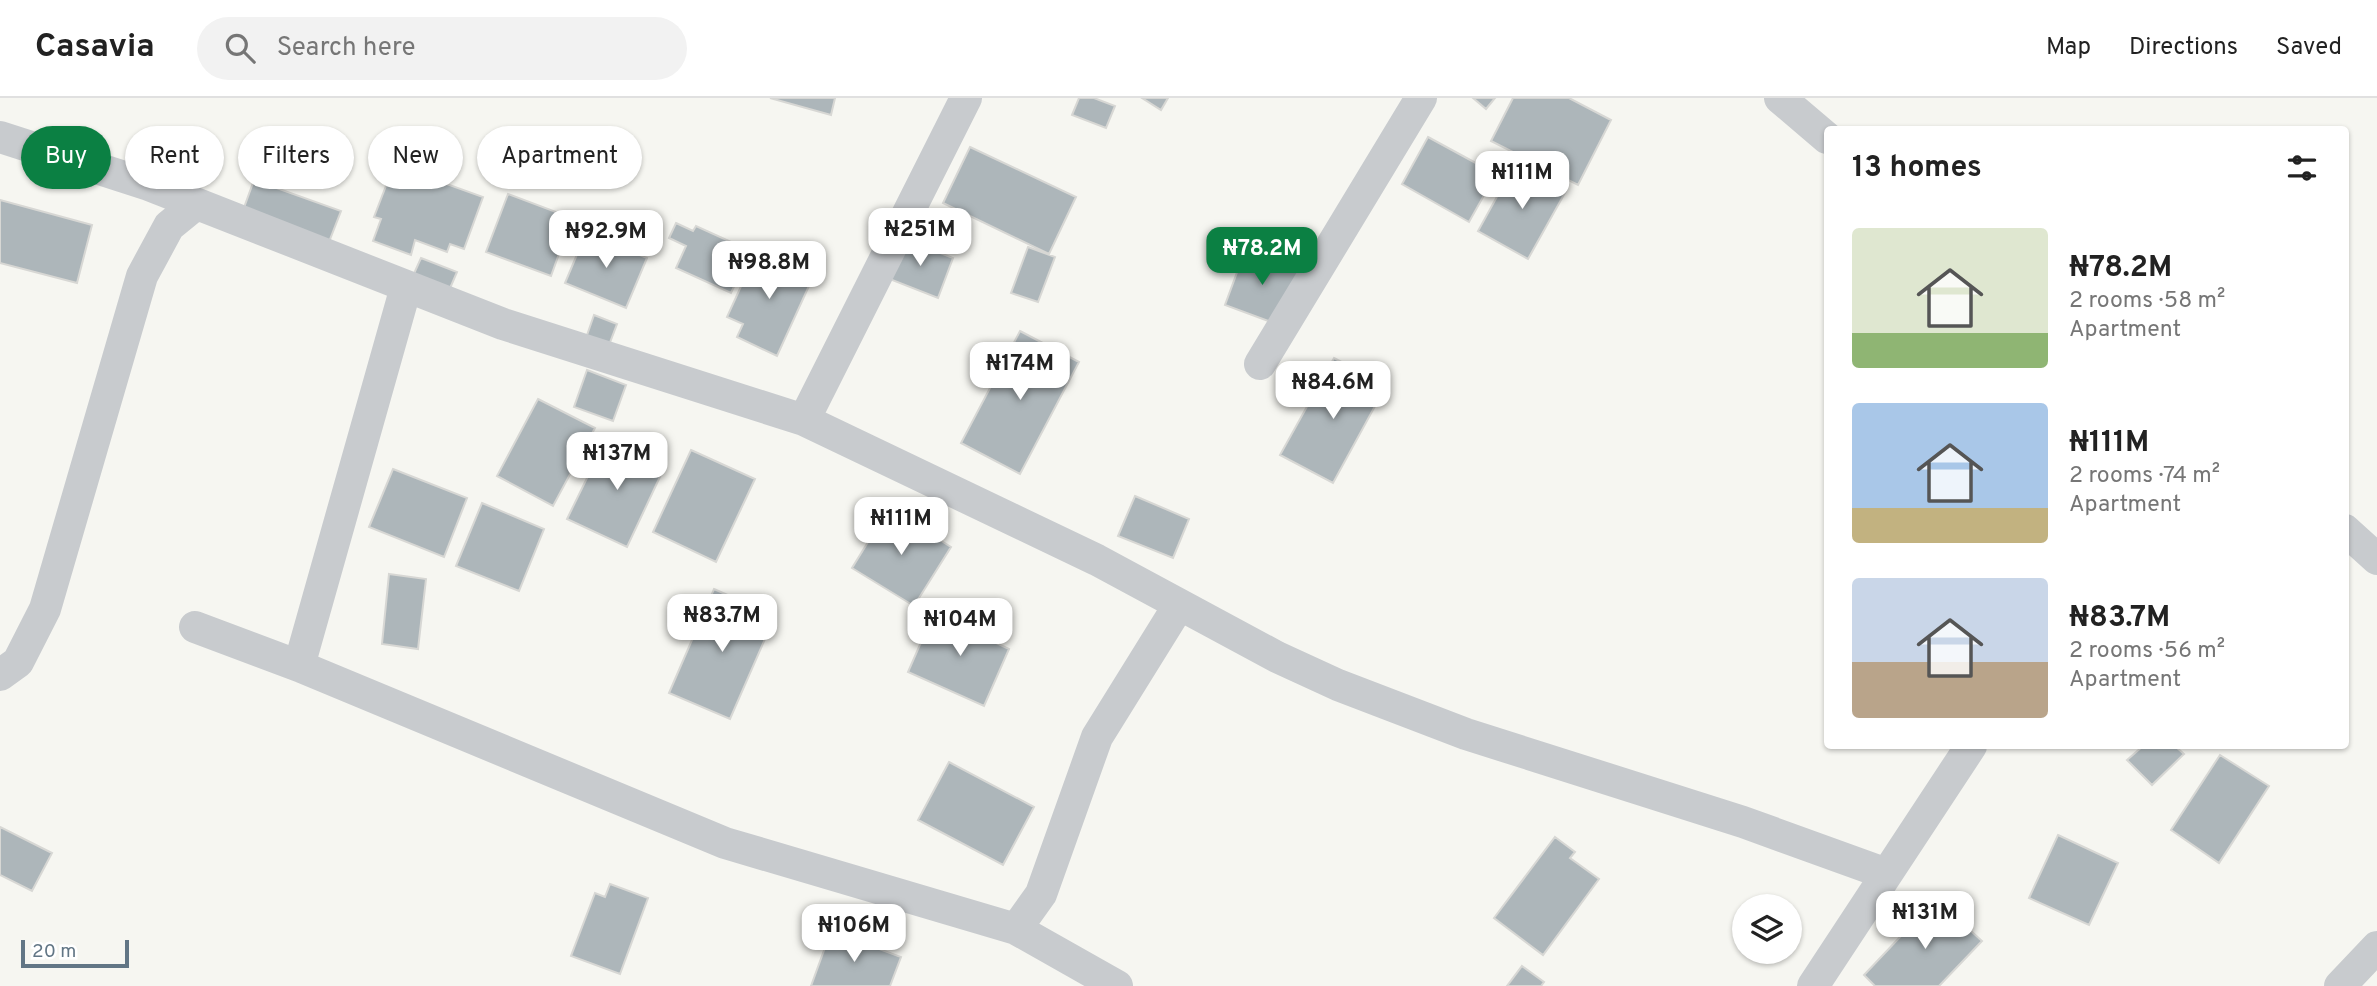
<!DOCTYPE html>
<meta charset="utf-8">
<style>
body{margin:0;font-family:Overpass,sans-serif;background:#f2f2f2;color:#222;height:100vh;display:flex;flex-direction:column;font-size:26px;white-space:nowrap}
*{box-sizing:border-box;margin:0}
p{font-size:23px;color:#767676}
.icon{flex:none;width:38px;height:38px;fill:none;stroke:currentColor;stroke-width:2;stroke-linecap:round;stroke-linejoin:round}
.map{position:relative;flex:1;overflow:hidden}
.details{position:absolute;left:1824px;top:28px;width:525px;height:623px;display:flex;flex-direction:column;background:#fff;border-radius:7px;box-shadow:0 2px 5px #0004}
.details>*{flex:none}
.hud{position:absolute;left:21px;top:28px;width:665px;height:63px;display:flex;gap:14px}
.buttons{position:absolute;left:1732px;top:796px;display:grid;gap:14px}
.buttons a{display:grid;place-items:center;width:70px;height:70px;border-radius:50%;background:#fff;box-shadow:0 2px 5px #0004;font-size:35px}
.scale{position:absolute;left:21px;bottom:18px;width:108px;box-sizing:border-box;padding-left:7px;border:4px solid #627685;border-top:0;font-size:19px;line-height:24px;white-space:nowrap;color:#627685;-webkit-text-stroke:5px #fff;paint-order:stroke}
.price{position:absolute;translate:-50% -60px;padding:0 16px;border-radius:14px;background:#fff;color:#222;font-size:23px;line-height:46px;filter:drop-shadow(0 2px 4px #0008)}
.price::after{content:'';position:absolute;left:50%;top:42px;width:21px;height:16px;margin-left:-10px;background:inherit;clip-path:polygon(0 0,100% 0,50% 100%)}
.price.selected{background:#0b8043;color:#fff}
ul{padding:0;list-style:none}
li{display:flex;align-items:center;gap:21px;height:175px;padding:0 28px}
li span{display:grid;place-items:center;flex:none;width:196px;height:140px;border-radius:7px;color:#555}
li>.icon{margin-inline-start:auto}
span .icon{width:84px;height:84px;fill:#fffc;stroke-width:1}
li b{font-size:30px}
h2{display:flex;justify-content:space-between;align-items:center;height:84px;padding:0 28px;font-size:30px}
.pill{padding:0 24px;border-radius:32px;background:#fff;box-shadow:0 2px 5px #0004;font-size:24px;line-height:63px}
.pill.selected{background:#0b8043;color:#fff}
header{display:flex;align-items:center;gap:42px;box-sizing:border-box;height:98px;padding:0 35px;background:#fff;border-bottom:2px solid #e0e0e0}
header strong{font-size:33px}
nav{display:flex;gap:38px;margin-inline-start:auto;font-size:24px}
.search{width:490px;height:63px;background:#f2f2f2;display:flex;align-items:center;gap:18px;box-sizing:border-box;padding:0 24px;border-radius:38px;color:#767676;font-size:26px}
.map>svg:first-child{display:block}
</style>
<header>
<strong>Casavia</strong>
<div class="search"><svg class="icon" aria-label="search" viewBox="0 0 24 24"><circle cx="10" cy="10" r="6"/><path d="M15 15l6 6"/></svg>Search here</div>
<nav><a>Map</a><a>Directions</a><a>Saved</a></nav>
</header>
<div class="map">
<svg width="2377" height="888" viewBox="0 0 2377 888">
<rect width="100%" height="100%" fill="#f6f6f1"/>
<!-- building -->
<path fill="#adb6ba" stroke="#d7d7d4" stroke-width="2" d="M770,0H835L831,17Z
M1079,0H1094L1115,8L1106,30L1072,17Z
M1142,0H1168L1161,12Z
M1473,0H1495L1486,11Z
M1513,0H1569L1611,22L1578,87L1491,43Z
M1428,39L1496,76L1469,124L1402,86Z
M970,49L1076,99L1049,156L943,105Z
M1515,66L1566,93L1528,161L1478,133Z
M394,67L483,99L464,151L450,146L447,154L415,142L411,157L373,143L381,121L374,119Z
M254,82L341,113L327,149L241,118Z
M508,96L572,120L551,178L486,154Z
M0,102L92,127L77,185L0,165Z
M676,125L693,133L696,128L751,153L731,195L676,170L686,148L669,140Z
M586,135L647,160L626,210L565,185Z
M902,140L953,160L938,200L887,180Z
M1028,149L1055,159L1038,204L1011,195Z
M1246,150L1300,171L1279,227L1225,207Z
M758,151L814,177L777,258L737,239L743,226L727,219Z
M421,160L457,174L448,195L412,180Z
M594,217L617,226L609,247L586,240Z
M1020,233L1079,264L1020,376L961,345Z
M1334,260L1386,288L1333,385L1280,357Z
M587,272L626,287L613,323L574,309Z
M538,301L595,330L553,408L497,378Z
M607,339L666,366L627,449L567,421Z
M691,352L755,381L716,464L653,434Z
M393,371L467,400L444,459L369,429Z
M1135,398L1189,421L1173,460L1118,438Z
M482,405L544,431L519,493L456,468Z
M889,410L951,449L914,508L852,470Z
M389,476L426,481L418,551L382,546Z
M714,491L775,518L730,621L669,595Z
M959,517L994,532L990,542L1009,551L984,608L908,574L932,519L954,528Z
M2143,648H2175L2184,656L2152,687L2127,662Z
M2220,657L2269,688L2219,765L2171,732Z
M949,664L1034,709L1003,767L918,722Z
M0,729L52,755L32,793L0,777Z
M2058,737L2118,765L2089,827L2029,800Z
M1555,739L1575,754L1570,760L1599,781L1543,857L1494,820Z
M610,786L648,800L620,876L571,858L595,795L605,799Z
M1936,801L1982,843L1939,888H1875L1864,877Z
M831,833L901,859L890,888H811Z
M1522,868L1544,884L1541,888H1507Z"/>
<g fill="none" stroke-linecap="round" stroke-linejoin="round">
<!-- minor -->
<path stroke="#c8cbce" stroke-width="32" d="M1780,0L1827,40
M0,39L149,87L503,226L804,322L1097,462L1277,559L1338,587L1466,636L1743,724L1884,775
M1260,266L1421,0
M804,322L966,0
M2345,432L2377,461
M195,529L299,568L725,745L1016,831L1117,888
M299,568L406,189
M0,577L18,564L45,511L142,178L169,128L196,106
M1016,831L1041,796L1097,639L1179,507
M1813,888L1971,648
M2340,888L2377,849"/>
</g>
</svg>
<div class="buttons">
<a><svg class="icon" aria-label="layers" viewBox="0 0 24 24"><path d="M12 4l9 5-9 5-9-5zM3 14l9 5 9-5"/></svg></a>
</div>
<div class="scale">20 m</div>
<b class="price" style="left:1522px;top:113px">₦111M</b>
<b class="price" style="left:920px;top:170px">₦251M</b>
<b class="price" style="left:606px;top:172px">₦92.9M</b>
<b class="price selected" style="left:1262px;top:189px">₦78.2M</b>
<b class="price" style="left:769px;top:203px">₦98.8M</b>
<b class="price" style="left:1020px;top:304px">₦174M</b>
<b class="price" style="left:1333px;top:323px">₦84.6M</b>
<b class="price" style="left:617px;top:394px">₦137M</b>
<b class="price" style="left:901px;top:459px">₦111M</b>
<b class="price" style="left:722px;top:556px">₦83.7M</b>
<b class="price" style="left:960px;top:560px">₦104M</b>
<b class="price" style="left:1925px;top:853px">₦131M</b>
<b class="price" style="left:854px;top:866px">₦106M</b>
<div class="hud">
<a class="pill selected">Buy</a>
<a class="pill">Rent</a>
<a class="pill">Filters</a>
<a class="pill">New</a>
<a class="pill">Apartment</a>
</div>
<section class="details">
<h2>13 homes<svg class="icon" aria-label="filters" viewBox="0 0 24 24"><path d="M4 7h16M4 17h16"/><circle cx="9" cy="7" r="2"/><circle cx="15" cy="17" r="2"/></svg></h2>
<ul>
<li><span style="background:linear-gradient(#dfe7d0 75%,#8fb573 0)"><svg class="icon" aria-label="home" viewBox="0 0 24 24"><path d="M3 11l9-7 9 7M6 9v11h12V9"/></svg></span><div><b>₦78.2M</b><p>2 rooms · 58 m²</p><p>Apartment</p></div></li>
<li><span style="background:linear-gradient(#a9c7e8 75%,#c2b280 0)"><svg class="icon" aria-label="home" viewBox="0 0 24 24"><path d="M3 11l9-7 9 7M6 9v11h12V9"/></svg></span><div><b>₦111M</b><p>2 rooms · 74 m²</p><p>Apartment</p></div></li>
<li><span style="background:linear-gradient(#c9d6e8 60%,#b9a48a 0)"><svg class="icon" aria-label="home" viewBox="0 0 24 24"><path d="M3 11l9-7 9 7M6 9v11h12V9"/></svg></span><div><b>₦83.7M</b><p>2 rooms · 56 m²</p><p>Apartment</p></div></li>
</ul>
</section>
</div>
